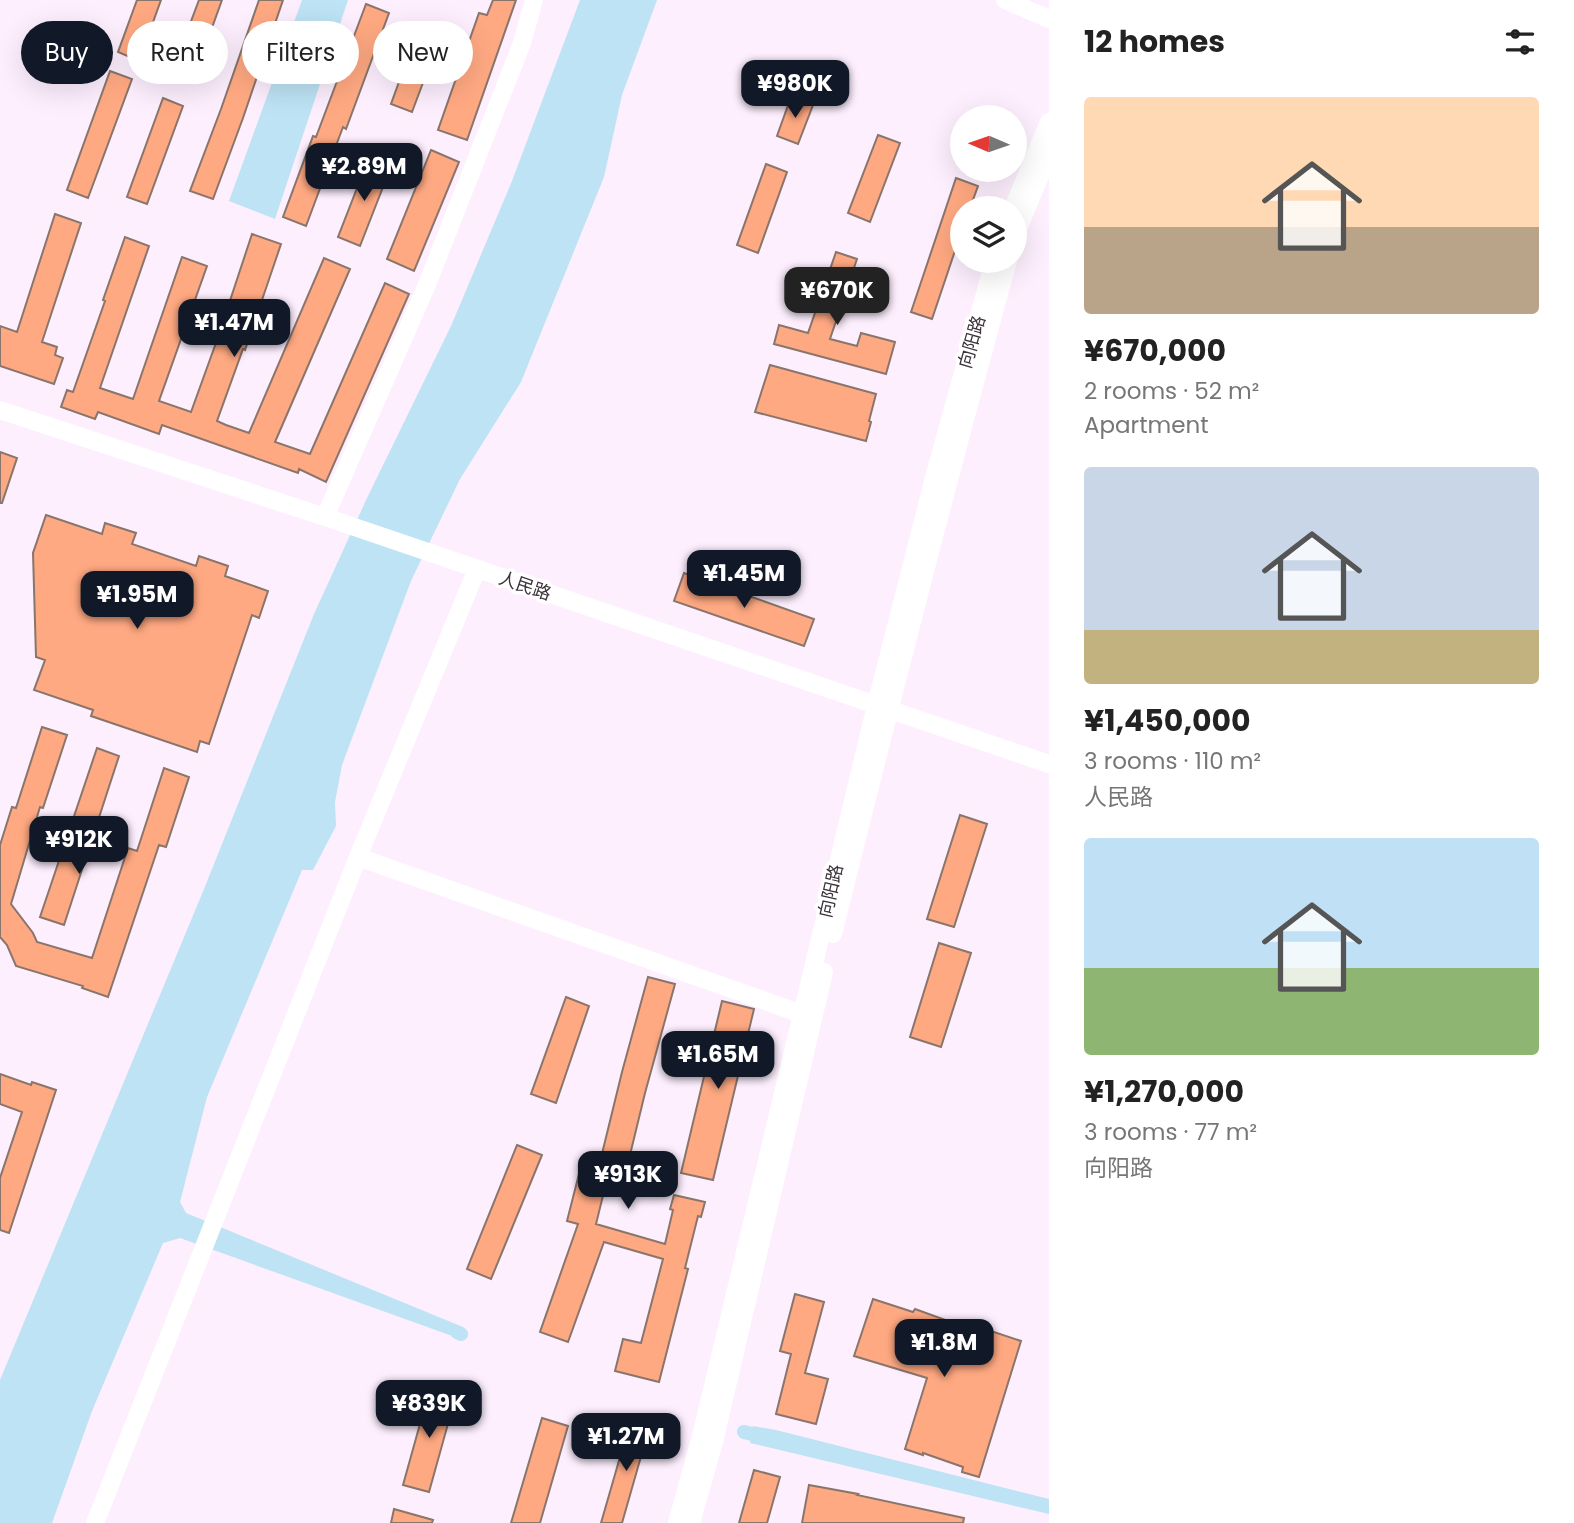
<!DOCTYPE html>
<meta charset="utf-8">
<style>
body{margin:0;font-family:Poppins,"Noto Sans SC",sans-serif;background:#f6f6f6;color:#222;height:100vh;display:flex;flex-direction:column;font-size:26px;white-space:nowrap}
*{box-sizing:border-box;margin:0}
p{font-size:23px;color:#767676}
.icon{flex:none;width:38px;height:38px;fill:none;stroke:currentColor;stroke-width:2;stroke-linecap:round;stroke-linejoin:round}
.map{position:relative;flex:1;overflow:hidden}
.sheet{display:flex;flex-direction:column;background:#fff;width:525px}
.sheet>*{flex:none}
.top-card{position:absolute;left:21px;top:21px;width:665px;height:63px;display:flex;gap:14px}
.needle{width:46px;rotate:272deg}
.fabs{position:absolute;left:950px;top:105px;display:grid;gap:14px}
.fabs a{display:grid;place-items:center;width:77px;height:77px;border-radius:50%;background:#fff;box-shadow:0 7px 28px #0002;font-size:35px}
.price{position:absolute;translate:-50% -60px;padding:0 16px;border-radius:14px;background:#111827;color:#fff;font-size:23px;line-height:46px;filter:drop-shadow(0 2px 4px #0008)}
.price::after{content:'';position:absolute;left:50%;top:42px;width:21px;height:16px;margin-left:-10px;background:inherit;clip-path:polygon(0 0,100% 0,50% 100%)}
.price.on{background:#222;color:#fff}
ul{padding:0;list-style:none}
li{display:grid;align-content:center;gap:14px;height:371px;padding:0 35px}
li span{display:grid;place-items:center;height:217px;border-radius:7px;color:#555}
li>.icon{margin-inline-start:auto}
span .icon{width:126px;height:126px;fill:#fffc;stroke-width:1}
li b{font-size:30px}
h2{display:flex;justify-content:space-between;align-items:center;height:84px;padding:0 35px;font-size:30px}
.chip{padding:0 24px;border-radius:32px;background:#fff;box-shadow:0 7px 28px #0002;font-size:24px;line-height:63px}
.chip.on{background:#111827;color:#fff}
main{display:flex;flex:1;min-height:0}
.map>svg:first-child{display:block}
</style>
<main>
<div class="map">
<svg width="1049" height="1523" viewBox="0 0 1049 1523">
<rect width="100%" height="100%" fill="#fdeffe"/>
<!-- water -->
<path fill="#bde3f4" d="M302,0H348L275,219L229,201Z
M580,0H657L622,95L604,177L521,382L460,479L411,581L342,765L335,802L336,826L313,870H302L207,1097L180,1202L186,1213L458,1325L455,1337L180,1238L163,1243L92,1411L52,1523H0V1380L204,889L314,614L367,498L451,326L512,181Z
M753,1426L776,1430L1049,1499V1514L750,1443Z"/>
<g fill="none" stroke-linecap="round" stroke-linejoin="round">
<!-- canal -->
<path stroke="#bde3f4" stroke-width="14" d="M457,1332L461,1334
M744,1432L752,1434"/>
</g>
<!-- building -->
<path fill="#ffa982" stroke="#8a756c" stroke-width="2" d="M137,0H161L139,61L118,52Z
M199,0H222L193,80L172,72Z
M259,0H283L243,118L213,199L190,191L221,109Z
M493,0H516L467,140L438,130L479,13L487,15Z
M366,4L389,13L346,129L343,127L306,226L283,217L313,136L316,137Z
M420,24L442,32L412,112L391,104Z
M110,71L132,79L88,198L67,190Z
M791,97L813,105L798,144L777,136Z
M163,98L183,106L147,204L127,197Z
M878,135L900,143L870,222L848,213Z
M431,150L459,162L414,271L387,259Z
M368,160L390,169L360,246L338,237Z
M766,164L787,172L758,253L737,245Z
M956,178L978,186L970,208H962V230L932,319L911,312Z
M55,214L81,223L42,342L57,347L55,355L63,358L54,384L0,366V326L17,332Z
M252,234L281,244L245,350L243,349L217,421L226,425L249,433L324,258L350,269L275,442L310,454L385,283L409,294L326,482L299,469L298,473L162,425L159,434L98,412L95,419L61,407L67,390L73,392L105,301L103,300L125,237L149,246L100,388L133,399L182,257L207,266L159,401L191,412L217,340Z
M836,252L857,259L830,339L857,346L861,333L895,342L886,374L774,344L779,325L808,333Z
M770,365L876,394L869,421L871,422L866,441L755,412Z
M0,452L17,458L2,503H0Z
M46,515L102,534L105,523L136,533L132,544L196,566L199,556L228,566L225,576L268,591L259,618L252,615L209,744L200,741L197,752L91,716L93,710L34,690L45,660L36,657L33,553Z
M684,573L814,619L804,646L674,601Z
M42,727L67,735L43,808L40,807L11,904L33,933L37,942L92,958L128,848L137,851L164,768L189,777L166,847L159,845L108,997L82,988L83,986L16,966L7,945L0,937V845L12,807L16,808Z
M97,748L119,756L64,925L40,917Z
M960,815L987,824L954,927L927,919Z
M939,943L971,953L941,1047L910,1037Z
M648,977L675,984L645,1093L629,1159L613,1155L596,1224L665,1244L673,1210L670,1209L674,1195L705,1202L701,1217L698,1216L685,1268L688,1269L659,1382L615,1371L623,1339L641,1343L663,1259L604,1242L568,1342L540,1332L578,1224L567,1221L581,1166L598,1170L622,1072Z
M566,997L589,1006L556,1103L531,1094Z
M722,1001L754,1009L713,1180L681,1173Z
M0,1074L31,1085L32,1082L56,1090L9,1233L0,1230V1178L22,1112L0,1104Z
M517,1145L542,1155L491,1279L467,1269Z
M795,1294L824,1302L805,1373L828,1379L816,1424L776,1414L791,1354L780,1351Z
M873,1299L913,1312L915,1309L959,1325V1323L981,1331L982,1328L1021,1341L979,1477L962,1472L963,1467L923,1453V1455L905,1449L927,1378L854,1356Z
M430,1388L456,1395L429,1492L403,1485Z
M542,1418L568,1426L540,1523H511Z
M631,1419L650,1425L622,1523H601Z
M754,1470L780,1477L767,1523H739Z
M809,1485L858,1494L857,1495L964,1518L963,1523H802Z
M394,1509L433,1520L432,1523H391Z"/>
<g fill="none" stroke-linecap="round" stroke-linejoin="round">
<!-- minor -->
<path stroke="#fff" stroke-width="18" d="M1005,0L1049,19
M1013,208L1049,122
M1015,236L1049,154
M0,410L334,520L1049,764
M325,517L426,287L522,43L534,0
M358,857L802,1014
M833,934C889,709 946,485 1008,261
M95,1523L358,857L477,569
M677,1523L701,1436L876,705L936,470L994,261
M691,1523L714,1442L824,972"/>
</g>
<g text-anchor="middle" stroke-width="7" stroke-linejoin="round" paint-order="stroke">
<!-- street labels -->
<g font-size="18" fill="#3b343b" stroke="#fff">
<text transform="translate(972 342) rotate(-74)" y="6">向阳路</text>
<text transform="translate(525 586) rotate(19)" y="6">人民路</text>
<text transform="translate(831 891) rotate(-77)" y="6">向阳路</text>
</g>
</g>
</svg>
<div class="fabs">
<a><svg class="needle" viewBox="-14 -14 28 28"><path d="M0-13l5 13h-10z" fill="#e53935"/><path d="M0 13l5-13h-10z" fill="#767676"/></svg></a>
<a><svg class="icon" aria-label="layers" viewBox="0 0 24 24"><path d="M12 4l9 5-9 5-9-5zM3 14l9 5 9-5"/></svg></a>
</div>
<b class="price" style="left:795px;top:120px">¥980K</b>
<b class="price" style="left:364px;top:203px">¥2.89M</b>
<b class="price on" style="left:837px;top:327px">¥670K</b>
<b class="price" style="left:234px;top:359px">¥1.47M</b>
<b class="price" style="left:744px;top:610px">¥1.45M</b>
<b class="price" style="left:137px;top:631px">¥1.95M</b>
<b class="price" style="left:79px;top:876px">¥912K</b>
<b class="price" style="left:718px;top:1091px">¥1.65M</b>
<b class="price" style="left:628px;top:1211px">¥913K</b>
<b class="price" style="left:944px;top:1379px">¥1.8M</b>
<b class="price" style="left:429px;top:1440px">¥839K</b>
<b class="price" style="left:626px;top:1473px">¥1.27M</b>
<div class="top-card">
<a class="chip on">Buy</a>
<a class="chip">Rent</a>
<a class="chip">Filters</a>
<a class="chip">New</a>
</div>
</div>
<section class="sheet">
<h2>12 homes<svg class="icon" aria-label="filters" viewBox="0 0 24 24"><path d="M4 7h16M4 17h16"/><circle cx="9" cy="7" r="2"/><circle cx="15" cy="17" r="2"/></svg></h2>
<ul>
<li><span style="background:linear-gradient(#ffd9b3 60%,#b9a48a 0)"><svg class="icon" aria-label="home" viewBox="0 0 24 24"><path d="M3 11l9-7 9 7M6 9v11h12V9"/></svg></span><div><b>¥670,000</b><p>2 rooms · 52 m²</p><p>Apartment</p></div></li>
<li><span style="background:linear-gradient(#c9d6e8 75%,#c2b280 0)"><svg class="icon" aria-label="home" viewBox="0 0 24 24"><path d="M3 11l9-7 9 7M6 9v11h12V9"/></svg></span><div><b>¥1,450,000</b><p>3 rooms · 110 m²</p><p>人民路</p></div></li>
<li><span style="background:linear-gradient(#bfe0f5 60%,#8fb573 0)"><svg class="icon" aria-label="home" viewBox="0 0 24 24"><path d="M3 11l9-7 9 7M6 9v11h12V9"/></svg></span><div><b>¥1,270,000</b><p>3 rooms · 77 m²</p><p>向阳路</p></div></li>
</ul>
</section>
</main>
